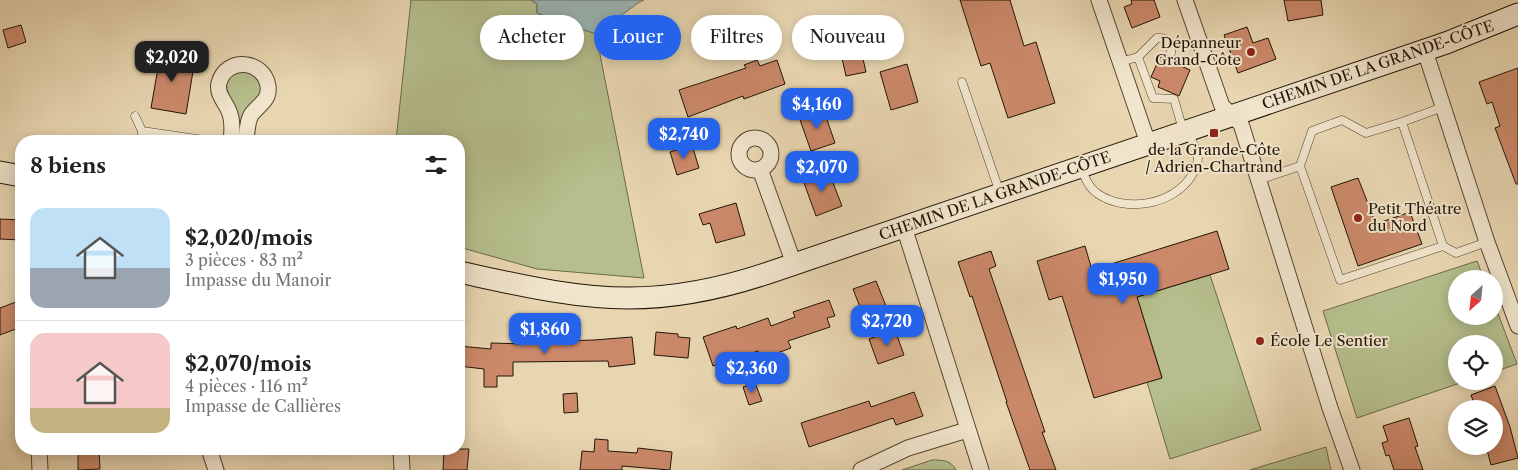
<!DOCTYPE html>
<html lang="fr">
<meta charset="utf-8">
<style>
body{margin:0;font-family:"Libre Caslon Text",serif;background:#f2f2f2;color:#222;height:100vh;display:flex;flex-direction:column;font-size:19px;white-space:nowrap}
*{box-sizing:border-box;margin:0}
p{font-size:16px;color:#767676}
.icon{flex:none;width:28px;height:28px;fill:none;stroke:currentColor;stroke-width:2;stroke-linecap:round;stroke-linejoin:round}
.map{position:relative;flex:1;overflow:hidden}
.details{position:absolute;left:15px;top:135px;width:450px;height:320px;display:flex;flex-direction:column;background:#fff;border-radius:20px;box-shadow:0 2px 12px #0003}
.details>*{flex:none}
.guide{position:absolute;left:480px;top:15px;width:475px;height:45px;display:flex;gap:10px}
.needle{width:32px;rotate:207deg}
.fabs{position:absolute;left:1448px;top:270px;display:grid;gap:10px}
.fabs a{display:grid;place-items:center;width:55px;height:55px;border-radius:50%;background:#fff;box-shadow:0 2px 12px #0003;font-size:25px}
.price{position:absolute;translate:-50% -42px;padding:0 11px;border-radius:10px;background:#2563eb;color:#fff;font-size:16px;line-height:32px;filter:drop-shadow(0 1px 2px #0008)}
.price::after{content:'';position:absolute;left:50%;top:30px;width:15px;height:11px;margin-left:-8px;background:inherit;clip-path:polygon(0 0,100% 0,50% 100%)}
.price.current{background:#222;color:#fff}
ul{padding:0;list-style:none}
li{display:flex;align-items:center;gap:15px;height:125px;padding:0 15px}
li+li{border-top:1px solid #e0e0e0}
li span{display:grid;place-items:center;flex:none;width:140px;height:100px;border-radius:15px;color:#555}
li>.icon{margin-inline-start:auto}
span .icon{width:60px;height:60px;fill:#fffc;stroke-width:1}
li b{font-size:21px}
h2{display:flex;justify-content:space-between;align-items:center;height:60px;padding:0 15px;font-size:21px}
.tag{padding:0 18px;border-radius:22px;background:#fff;box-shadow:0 2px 12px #0003;font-size:18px;line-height:45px}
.tag.current{background:#2563eb;color:#fff}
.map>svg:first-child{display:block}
</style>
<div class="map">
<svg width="1518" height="470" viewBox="0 0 1518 470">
<rect width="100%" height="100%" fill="#e8d6b1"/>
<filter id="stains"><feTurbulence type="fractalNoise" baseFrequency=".004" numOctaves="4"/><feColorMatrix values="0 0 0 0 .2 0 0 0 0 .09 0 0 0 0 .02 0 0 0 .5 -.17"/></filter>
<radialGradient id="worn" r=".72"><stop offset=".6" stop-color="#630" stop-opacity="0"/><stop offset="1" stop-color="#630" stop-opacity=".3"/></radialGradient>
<!-- green -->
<path fill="#b5be8c" stroke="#6c6a49" d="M411,0H531L537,4V13L596,34L644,278L537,269L459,247V141H396Z
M243,70L257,77L262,89L238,141L225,87C227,76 233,73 243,70Z
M1477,261L1484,279H1456V316H1494V303L1517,364L1494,372V344H1456V381H1466L1357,418L1323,311Z
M1210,275L1261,430L1170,459L1147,382L1162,377L1137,297Z
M1326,447L1331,470H1250Z
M932,460C942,460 951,460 956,470H902Z"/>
<!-- water -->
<path fill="#9bb7b6" stroke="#6b7670" d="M531,0H644L638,3L596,34L537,13V4Z"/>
<!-- building -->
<path fill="#cb896a" stroke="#221506" d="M960,0H1010L1024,46L1036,42L1055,103L1008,118L990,63L981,66Z
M1131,0H1154L1160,17L1132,28L1124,7L1132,4Z
M1284,0H1321L1323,15L1288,21Z
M21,25L26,42L8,48L3,30Z
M1247,27L1253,43L1268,38L1276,59L1238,73L1224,35Z
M861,50L866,72L846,76L841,54Z
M154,52L195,59L186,114L151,108L158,68L152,67Z
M1160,57L1190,70L1179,96L1158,87L1160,81L1151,77Z
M757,60L760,66L777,60L785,84L744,99L743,96L688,117L679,90L746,68L744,65Z
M907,64L918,102L891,110L880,72Z
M1518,68V184H1516L1495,128L1500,126L1492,102L1487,104L1479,82Z
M823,108L835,143L811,151L799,117Z
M692,145L699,168L677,175L670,152Z
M828,170L842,206L816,216L803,180Z
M1358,178L1376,224L1410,212L1422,244L1358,266L1331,187Z
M736,203L745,235L716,243L710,223L703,225L699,214Z
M0,219L21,220V240L0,239Z
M1217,231L1229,269L1137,297L1162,378L1094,398L1062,296L1049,300L1037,261L1085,246L1092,270Z
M991,251L996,266L989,269L1045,432H1042L1056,470H1030L1006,402H1007L972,296L970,297L958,262Z
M876,281L886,306L863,315L853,289Z
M21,300V327L0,335V308Z
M829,300L835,316L827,318L830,327L788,341L791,348L761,359L758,351L713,366L703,337L736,326L737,329L768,318L771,326L795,317L793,312Z
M895,330L904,355L878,364L869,339Z
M656,332L678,334V337L690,338L688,358L654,355Z
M632,337L635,364L609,367L608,361L513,362V376H497V387H484V369L459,366V346L491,349V343L525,344V342L594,340Z
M755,383L762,401L749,405L743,387Z
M1495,386L1510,427L1518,458L1491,465L1486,446H1494V409H1476L1471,395Z
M914,392L923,416L896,425L893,418L809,447L801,423L869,401L871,407Z
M577,393L578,412L564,413L563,394Z
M1409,418L1418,446L1415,447L1423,470H1394L1389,455L1386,456L1382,443L1388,441L1383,426Z
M595,439L608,440V451L637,453L638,448L672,452L670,470L622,466V470H580L582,451L594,452Z
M78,449H99L100,469L78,470Z
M444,449H469L467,470H443Z"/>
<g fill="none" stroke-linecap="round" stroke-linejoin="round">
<!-- service casing -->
<g stroke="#544531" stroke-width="9">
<path id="service" d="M1138,57L1157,38C1168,37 1172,44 1171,53
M1120,62L1138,57L1153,98L1174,99L1183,130
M962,82L1000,193
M1443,107L1402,122L1443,246
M135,116L142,131
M141,141L142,131L210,141
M1300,166L1312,131L1342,120L1366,133L1402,122
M1081,168C1085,178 1089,188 1098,194C1126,213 1174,205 1192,175C1195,170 1198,164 1198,157C1197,149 1191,140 1188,132
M1259,180L1300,166L1340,280L1443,246L1456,253L1487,242"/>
</g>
<!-- minor casing -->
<g stroke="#544531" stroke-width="17">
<path id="minor" d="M1099,0L1148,143
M1185,0L1222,106L1241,124L1330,408L1352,470
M1425,51L1487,242L1518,326
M739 154a16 16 0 1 1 32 0a16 16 0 1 1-32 0Z
M231,141C232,133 233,123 230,114C227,103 216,95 219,83C226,56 264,60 268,86C270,101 258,105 251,115C247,122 247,133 246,141
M760,169L794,264
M904,227L981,470
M39,449L40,470
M209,449L216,470
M401,449L402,470
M861,470L908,448L967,430"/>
</g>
<!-- secondary casing -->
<g stroke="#221506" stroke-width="23">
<path id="secondary" d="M0,172L21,176
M459,272C515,284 571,298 629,298C677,298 723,288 768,273L1446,43L1518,14"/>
</g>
<!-- service -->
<use href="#service" stroke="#f0e4cc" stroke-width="8"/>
<!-- minor -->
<use href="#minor" stroke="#f0e4cc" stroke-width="15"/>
<!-- secondary -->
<use href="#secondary" stroke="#f0e4cc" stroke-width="21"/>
</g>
<!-- markers -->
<g fill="#8f2418" stroke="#f0e4cc" stroke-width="2">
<circle cx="1251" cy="52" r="5"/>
<rect x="1209" y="128" width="10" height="10" rx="2.5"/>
<circle cx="1358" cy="218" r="5"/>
<circle cx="1260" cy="341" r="5"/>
</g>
<g text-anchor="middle" stroke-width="4" stroke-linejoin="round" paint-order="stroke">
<!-- poi labels -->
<g font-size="15" fill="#221506" stroke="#f0e4cc" text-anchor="start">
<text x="1241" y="48" text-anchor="end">Dépanneur<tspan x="1241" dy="17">Grand-Côte</tspan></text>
<text x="1214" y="155" text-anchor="middle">de la Grande-Côte<tspan x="1214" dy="17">/ Adrien-Chartrand</tspan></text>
<text x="1368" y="214">Petit Théatre<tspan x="1368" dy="17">du Nord</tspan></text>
<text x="1270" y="346">École Le Sentier</text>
</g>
<!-- street labels -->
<g font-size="15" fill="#221506" stroke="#f0e4cc">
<text transform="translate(1378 65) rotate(-19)" y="5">CHEMIN DE LA GRANDE-CÔTE</text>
<text transform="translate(995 196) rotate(-19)" y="5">CHEMIN DE LA GRANDE-CÔTE</text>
</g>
</g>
<rect width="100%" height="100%" filter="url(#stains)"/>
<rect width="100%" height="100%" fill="url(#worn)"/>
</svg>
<div class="fabs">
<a><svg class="needle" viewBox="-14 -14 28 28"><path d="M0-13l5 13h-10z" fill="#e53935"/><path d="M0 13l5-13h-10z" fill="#767676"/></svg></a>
<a><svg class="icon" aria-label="locate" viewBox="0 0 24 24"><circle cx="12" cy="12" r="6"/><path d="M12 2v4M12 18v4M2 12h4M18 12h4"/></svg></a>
<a><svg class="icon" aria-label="layers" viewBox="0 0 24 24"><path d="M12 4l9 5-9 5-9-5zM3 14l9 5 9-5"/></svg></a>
</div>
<b class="price current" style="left:172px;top:83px">$2,020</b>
<b class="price" style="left:817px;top:130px">$4,160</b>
<b class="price" style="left:684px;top:160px">$2,740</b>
<b class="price" style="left:822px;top:193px">$2,070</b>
<b class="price" style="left:1123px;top:305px">$1,950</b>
<b class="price" style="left:887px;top:347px">$2,720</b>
<b class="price" style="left:545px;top:355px">$1,860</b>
<b class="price" style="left:752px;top:394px">$2,360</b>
<div class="guide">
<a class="tag">Acheter</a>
<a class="tag current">Louer</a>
<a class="tag">Filtres</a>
<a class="tag">Nouveau</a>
</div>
<section class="details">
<h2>8 biens<svg class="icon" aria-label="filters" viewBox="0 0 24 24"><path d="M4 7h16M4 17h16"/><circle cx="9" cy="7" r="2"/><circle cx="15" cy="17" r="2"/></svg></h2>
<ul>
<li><span style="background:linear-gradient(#bfe0f5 60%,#9aa5b1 0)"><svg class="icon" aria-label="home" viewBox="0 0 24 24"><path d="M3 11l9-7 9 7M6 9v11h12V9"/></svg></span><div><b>$2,020/mois</b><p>3 pièces · 83 m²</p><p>Impasse du Manoir</p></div></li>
<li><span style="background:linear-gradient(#f6c9c9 75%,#c2b280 0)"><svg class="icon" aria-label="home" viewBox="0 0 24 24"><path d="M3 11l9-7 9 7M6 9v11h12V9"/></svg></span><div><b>$2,070/mois</b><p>4 pièces · 116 m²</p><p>Impasse de Callières</p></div></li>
</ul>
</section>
</div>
